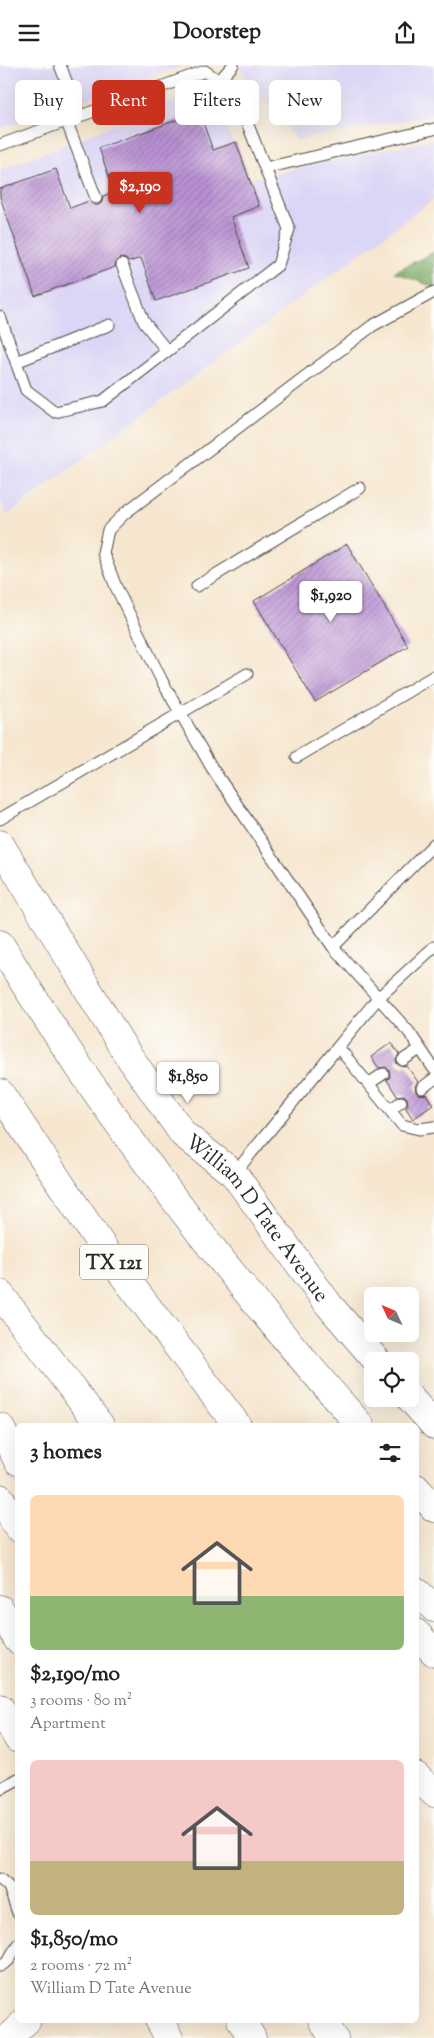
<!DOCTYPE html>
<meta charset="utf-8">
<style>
body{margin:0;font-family:"Sorts Mill Goudy",serif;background:#f6f6f6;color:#222;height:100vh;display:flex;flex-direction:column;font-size:19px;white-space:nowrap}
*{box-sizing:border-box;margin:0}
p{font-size:16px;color:#767676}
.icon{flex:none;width:28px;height:28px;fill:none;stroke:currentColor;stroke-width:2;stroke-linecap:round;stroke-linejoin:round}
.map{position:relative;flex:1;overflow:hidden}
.side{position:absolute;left:15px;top:1358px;width:404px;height:600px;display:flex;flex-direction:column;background:#fff;border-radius:8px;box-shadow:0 5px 20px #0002}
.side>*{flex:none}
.hud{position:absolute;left:15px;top:15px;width:405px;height:45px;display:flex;gap:10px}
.needle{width:32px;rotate:314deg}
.buttons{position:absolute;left:364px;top:1222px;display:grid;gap:10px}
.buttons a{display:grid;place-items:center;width:55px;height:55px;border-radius:8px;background:#fff;box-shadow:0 5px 20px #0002;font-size:25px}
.price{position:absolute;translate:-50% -42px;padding:0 11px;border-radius:5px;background:#fff;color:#222;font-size:16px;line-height:32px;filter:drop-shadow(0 1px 2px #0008)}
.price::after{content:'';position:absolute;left:50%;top:30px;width:15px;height:11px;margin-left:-8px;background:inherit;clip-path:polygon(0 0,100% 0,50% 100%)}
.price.active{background:#c8321e;color:#fff}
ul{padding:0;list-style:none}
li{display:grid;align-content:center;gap:10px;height:265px;padding:0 15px}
li span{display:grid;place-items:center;height:155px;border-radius:8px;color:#555}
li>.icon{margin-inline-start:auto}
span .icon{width:90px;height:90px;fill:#fffc;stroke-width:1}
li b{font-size:21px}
h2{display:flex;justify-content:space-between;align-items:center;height:60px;padding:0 15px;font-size:21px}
.pill{padding:0 18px;border-radius:8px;background:#fff;box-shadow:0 5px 20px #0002;font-size:18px;line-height:45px}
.pill.active{background:#c8321e;color:#fff}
header{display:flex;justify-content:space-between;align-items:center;height:65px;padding:0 15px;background:#fff;font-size:22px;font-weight:700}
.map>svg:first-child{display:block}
</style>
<header><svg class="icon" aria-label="menu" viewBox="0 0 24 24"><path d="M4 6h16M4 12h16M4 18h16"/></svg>Doorstep<svg class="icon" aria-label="share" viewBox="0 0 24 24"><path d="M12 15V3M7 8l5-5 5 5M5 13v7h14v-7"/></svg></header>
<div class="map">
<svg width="434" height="1973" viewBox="0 0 434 1973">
<defs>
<pattern id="forest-crowns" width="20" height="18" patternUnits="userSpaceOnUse" patternTransform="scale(1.25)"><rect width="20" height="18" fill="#80af68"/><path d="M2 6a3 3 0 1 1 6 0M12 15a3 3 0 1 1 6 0" fill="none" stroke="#698f56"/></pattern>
<pattern id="building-hatch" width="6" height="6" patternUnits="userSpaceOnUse" patternTransform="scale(1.25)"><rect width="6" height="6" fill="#ba92d4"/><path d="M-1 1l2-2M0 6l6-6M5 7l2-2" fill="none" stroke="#9777ac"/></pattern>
</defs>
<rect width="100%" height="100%" fill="#fdfcf7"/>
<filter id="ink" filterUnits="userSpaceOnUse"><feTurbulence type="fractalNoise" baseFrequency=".02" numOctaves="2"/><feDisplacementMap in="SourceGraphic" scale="10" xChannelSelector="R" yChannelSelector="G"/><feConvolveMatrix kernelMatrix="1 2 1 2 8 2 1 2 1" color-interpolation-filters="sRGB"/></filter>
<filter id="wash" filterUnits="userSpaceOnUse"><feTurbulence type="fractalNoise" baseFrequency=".0096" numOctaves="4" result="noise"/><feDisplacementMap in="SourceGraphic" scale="20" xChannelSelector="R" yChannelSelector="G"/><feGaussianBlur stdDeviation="1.12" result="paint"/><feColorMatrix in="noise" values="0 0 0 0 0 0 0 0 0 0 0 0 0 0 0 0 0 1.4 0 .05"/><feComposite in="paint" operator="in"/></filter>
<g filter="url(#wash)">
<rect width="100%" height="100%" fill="#f6e6cf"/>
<!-- built -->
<path fill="#dcd6f6" d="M0,0H185L0,64Z
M237,0H434V50L296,75Z
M210,22L248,114L434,74V134L6,451L0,434V105Z"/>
<!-- forest -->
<path fill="url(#forest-crowns)" stroke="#566d4a" d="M434,187V222L394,207Z"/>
<g id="blocks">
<!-- building -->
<path fill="url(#building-hatch)" d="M199,47L213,85L236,77L259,141L231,152L249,203L156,236L141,193L129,197L126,194L120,193L116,196L115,202L35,231L0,132V124L56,104L70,143L89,136L94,140H99L102,137L103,131L114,127L99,83Z
M347,479L408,581L315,637L254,536Z
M391,978L399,989L396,995L397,999L403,1002L407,1001L418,1017L415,1021L416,1027L420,1030L426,1029L433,1040L413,1054L406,1043L408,1040L407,1033L404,1030L397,1031L387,1015L390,1012L389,1005L386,1002L379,1003L371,992Z"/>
</g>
</g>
<g filter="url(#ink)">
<use href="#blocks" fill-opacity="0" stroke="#494744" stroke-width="1"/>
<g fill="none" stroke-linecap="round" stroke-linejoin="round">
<!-- service casing -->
<g stroke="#494744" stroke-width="13">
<path id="service" d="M60,0L79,50
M219,16L233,0
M66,55L96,133
M0,80L205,6L235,27L289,164L278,200L103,336L55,347L26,325L0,252
M265,103L434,64
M122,200L144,257L167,286
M434,227L372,261L125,448L108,465L103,488L116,522L162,616L212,703L333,882L409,967L434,1004
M16,297L109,260
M197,521L360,423
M297,692L434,611
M0,754L247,609
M333,882L434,779
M338,982L402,1060L419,1064L434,1062
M403,995L420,984
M368,1019L383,1009
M422,1023L434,1014
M390,1045L401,1037
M234,1109L378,933L434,882
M0,1724L18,1714
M0,1814L9,1822L18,1848
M0,1901L8,1896L18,1879"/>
</g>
<!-- tertiary casing -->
<g stroke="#494744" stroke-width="29">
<path id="tertiary" d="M8,1973L27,1955"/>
</g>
<!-- secondary casing -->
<g stroke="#494744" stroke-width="29">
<g id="secondary">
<path id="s1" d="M0,779L124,984L183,1069L234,1109L329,1240L377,1296"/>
<path d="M410,1333L434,1360"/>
<path d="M0,1643L18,1674"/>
<path d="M159,1955L169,1973"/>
</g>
</g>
<!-- motorway casing -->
<g stroke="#494744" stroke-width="29">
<path id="motorway" d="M0,879C104,1051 227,1210 360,1360
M0,1028L108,1190L237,1360
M0,1229L100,1360
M0,1362L18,1396
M416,1423L434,1443
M0,1433L18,1463
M416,1526L434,1543
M0,1544L18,1575
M416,1568L434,1587
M416,1711L434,1728
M241,1955L252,1973
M322,1955L334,1973"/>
</g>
<!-- service -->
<use href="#service" stroke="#fff" stroke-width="11"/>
<!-- tertiary -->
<use href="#tertiary" stroke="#fff" stroke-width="28"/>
<!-- secondary -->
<use href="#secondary" stroke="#fff" stroke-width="28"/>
<!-- motorway -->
<use href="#motorway" stroke="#fff" stroke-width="28"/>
</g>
</g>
<g text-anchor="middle" stroke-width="5" stroke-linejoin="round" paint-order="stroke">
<!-- shield labels -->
<rect fill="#fdfcf7" stroke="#6a6a68" stroke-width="1" x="80" y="1179.5" width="68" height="35" rx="4"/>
<g font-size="20" font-weight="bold" fill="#2b2b2b">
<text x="114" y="1204">TX 121</text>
</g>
<!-- street labels -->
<g font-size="21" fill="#2b2b2b" stroke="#fdfcf7">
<text dy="7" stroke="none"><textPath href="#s1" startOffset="456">William D Tate Avenue</textPath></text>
</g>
</g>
</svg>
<div class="buttons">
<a><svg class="needle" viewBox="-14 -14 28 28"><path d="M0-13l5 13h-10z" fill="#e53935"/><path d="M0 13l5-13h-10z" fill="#767676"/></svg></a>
<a><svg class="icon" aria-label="locate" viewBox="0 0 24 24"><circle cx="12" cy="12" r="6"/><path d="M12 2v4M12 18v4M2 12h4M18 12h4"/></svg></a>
</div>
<b class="price active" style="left:140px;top:149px">$2,190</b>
<b class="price" style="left:331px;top:558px">$1,920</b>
<b class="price" style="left:188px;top:1039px">$1,850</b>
<div class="hud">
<a class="pill">Buy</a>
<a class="pill active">Rent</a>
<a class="pill">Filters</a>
<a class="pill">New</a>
</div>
<section class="side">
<h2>3 homes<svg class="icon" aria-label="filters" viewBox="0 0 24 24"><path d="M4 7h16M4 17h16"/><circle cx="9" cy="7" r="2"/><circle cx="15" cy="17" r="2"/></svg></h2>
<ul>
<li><span style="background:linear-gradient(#ffd9b3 65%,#8fb573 0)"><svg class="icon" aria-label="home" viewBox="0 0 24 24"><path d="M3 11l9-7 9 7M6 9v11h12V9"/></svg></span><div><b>$2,190/mo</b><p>3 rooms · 80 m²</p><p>Apartment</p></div></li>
<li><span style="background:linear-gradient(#f6c9c9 65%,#c2b280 0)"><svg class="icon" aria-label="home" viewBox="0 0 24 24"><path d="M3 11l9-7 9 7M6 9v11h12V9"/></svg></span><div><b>$1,850/mo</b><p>2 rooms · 72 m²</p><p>William D Tate Avenue</p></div></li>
</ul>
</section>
</div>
